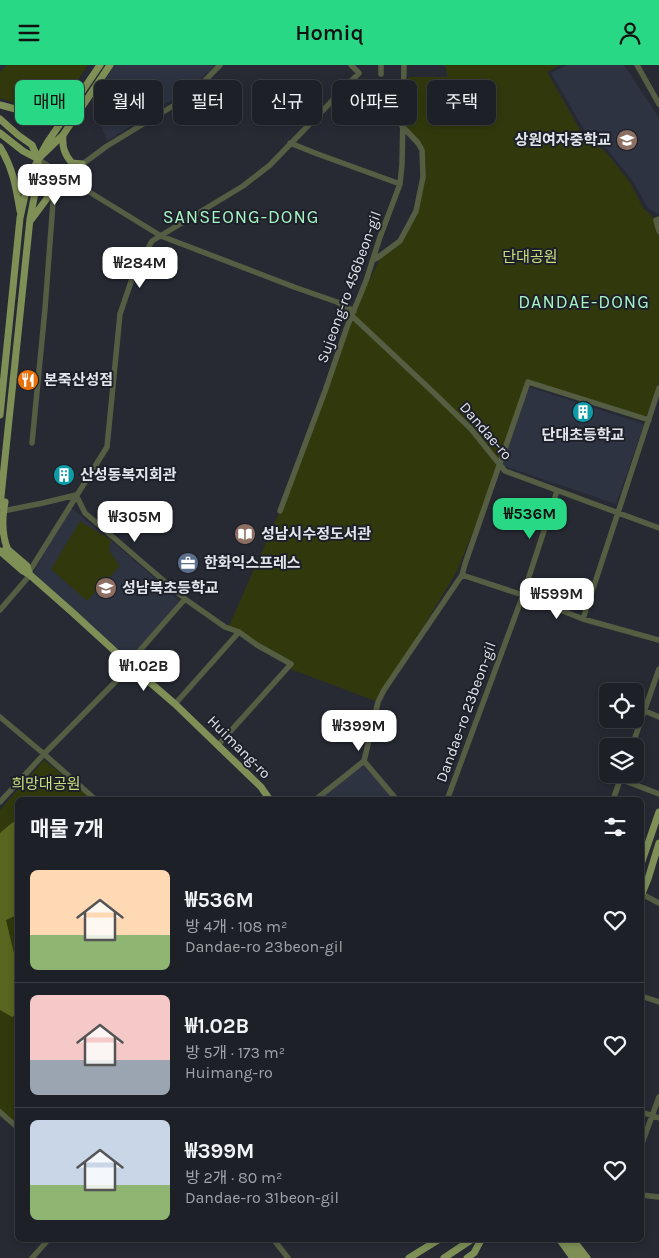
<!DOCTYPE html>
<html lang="ko">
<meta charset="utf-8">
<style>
body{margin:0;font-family:Karla,"Noto Sans KR",sans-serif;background:#2a2d32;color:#f1f3f6;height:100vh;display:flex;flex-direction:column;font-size:19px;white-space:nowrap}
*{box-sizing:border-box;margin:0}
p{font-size:16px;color:#a0a3a7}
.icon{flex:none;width:28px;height:28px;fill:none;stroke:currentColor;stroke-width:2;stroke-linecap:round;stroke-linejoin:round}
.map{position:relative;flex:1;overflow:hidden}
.sheet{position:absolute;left:15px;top:732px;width:629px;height:445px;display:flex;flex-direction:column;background:#1d2026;border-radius:8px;box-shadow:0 2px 8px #0003,0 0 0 1px #3b3e43}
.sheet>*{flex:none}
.top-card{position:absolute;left:15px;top:15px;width:630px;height:45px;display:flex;gap:10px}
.tools{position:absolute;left:599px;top:618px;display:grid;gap:10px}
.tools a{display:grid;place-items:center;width:45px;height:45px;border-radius:8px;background:#1d2026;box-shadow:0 2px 8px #0003,0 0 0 1px #3b3e43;font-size:25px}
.price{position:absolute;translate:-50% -42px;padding:0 11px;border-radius:10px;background:#fff;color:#222;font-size:16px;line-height:32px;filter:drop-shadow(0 1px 2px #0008)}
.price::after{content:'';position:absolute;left:50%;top:30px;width:15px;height:11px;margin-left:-8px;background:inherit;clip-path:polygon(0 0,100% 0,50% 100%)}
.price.current{background:#28d885;color:#111}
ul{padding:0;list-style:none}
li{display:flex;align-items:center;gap:15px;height:125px;padding:0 15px}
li+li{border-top:1px solid #3b3e43}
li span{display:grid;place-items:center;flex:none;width:140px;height:100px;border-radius:8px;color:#555}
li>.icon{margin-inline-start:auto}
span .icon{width:60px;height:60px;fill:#fffc;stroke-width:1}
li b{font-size:21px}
h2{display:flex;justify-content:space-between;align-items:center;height:60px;padding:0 15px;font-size:21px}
.chip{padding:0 18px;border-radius:8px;background:#1d2026;box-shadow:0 2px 8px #0003,0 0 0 1px #3b3e43;font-size:18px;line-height:45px}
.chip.current{background:#28d885;color:#111}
header{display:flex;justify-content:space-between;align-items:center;height:65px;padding:0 15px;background:#28d885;color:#111;font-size:22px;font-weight:600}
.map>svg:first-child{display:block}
</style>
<header><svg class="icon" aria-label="menu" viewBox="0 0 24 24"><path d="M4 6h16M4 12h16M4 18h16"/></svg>Homiq<svg class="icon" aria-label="person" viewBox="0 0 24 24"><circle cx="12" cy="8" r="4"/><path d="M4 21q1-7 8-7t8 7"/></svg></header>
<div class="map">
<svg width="659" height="1193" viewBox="0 0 659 1193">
<rect width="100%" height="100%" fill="#272a33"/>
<!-- built -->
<path fill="#2e3342" d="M115,0H216L185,27L107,76L91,36Z
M567,0H624L659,53V150L648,143L633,116L606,83L585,66L551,8Z
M529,322L644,359L616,439L501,400Z
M70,442L140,500L179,536L131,595L33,509Z
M364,696L397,735H316Z"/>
<!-- green -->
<path fill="#31390c" d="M7,0H88L74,20L54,31L20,40L0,33V7Z
M445,0H560L547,7L583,70L606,87L631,119L643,143L656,155L659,166V317L646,352L527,315L500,401L457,506L378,637L293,605L276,592L229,561L280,446L354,246L383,188L391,187L400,176L416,146L423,112L422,85L407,64L404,40L408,12H448Z
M80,456L111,475L109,485L120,501L87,536L51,504Z
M44,695L93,735H18L17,1062L0,1046V745Z"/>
<!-- forest -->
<path fill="#59661f" d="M13,757L18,759L17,850L6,855L17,901V949L12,952L0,945V768Z"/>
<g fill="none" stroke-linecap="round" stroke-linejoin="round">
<!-- minor -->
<path stroke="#555e43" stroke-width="5.5" d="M637,0L659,39
M381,9V0
M290,78L315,88L400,119
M38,94L65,112L161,171L294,222L337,237L354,246
M65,112L107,81L191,30L220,0
M659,154L656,155L659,166
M373,195L377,193L400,176L416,146L423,112L422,85L418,78L402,61
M351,250L433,327L471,364L505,406L659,463
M32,378L45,244L54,124
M3,446L43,438L76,430L85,448L185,534L225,562L239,567L257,580L291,599L218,680
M280,446L325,326L347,262L366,216L380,172L400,119L402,99L404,0
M29,507L107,382L120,249L134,208L152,176L243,121L270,100L359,8L351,0
M462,510L523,530L583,554L659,575
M0,545L30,510
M583,554L659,323
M128,599L185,534
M175,639L239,567
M645,646L659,652
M0,652L44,689L131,601
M632,681L659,604
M364,696L378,637L384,625L462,510L465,499L528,317L649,355
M620,714L659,729
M315,735L364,696L397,735
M447,735L523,530L557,426
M613,735L622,709
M0,737L44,689L96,735
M642,829L659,838
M641,931L659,937
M0,1047L18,1063
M641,1047L659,1053
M641,1081L659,1032
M641,1130L659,1132
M274,1175L288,1193
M32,1193L48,1175"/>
<!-- major -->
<path stroke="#7f9057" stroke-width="7" d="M0,40L19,45L47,42L85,21
M0,54L18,70L32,80L38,94
M0,68L23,86L38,94
M63,70C62,81 64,89 72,98L82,99
M0,82C13,103 16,122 20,146
M42,87L47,78L100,0
M31,155L54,124L65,112
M0,350L20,153L29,112L37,97
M5,437C2,453 1,469 8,485
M0,441L30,154L38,112V94L63,70L110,0
M6,483L27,501L30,510
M0,486L23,506L30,510L72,547L131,601L175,639L261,722L270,735
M641,799L659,747
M641,831L648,814L659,778
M560,1175L573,1193
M566,1175L581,1193
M573,1175L587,1193
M409,1193L438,1175
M444,1193L471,1175
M467,1193L474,1188L481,1175"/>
</g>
<!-- icons -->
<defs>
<g id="school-disc" transform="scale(1.125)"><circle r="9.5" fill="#8d6e63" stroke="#1d2029"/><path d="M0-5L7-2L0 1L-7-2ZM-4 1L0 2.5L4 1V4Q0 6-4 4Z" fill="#fff"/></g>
<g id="restaurant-disc" transform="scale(1.125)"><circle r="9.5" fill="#e8710a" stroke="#1d2029"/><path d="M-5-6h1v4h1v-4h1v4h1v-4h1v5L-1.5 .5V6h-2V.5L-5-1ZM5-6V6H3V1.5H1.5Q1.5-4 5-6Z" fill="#fff"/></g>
<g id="building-disc" transform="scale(1.125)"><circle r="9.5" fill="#0f9aa8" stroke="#1d2029"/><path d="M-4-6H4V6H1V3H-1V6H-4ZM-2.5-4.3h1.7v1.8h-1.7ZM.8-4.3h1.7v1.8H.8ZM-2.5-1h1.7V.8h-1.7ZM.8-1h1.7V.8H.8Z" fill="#fff"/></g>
<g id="library-disc" transform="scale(1.125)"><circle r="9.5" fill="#8d6e63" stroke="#1d2029"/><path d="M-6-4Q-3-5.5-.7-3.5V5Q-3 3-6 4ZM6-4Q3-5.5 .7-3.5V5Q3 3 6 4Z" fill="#fff"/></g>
<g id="office-disc" transform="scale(1.125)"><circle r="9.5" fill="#5c6f8a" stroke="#1d2029"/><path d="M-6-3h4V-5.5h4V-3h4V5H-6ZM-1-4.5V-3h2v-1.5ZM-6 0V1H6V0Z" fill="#fff"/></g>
</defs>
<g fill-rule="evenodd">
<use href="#school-disc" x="627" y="75"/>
<use href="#restaurant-disc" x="28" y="315"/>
<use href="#building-disc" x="583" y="347"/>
<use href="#building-disc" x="64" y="410"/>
<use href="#library-disc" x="245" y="469"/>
<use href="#office-disc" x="188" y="498"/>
<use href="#school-disc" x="106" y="523"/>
</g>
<g text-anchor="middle" stroke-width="4" stroke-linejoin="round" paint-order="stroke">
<!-- poi labels -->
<g font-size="15" font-weight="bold" fill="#e3e5eb" stroke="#1d2029" text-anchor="start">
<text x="611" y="80" text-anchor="end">상원여자중학교</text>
<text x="44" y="320">본죽산성점</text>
<text x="583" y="375" text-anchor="middle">단대초등학교</text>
<text x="80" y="415">산성동복지회관</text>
<text x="261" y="474">성남시수정도서관</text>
<text x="204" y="503">한화익스프레스</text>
<text x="122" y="528">성남북초등학교</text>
</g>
<!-- park labels -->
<g font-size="15" fill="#cadf7d" stroke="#1d2029">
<text x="530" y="197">단대공원</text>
<text x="46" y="724">희망대공원</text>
</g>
<!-- street labels -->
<g font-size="15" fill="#e3e5eb" stroke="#1d2029">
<text transform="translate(349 222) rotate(-70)" y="5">Sujeong-ro 456beon-gil</text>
<text transform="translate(486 366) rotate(49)" y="5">Dandae-ro</text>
<text transform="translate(466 647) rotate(-70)" y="5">Dandae-ro 23beon-gil</text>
<text transform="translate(239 682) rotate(45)" y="5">Huimang-ro</text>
</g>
<!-- quarter labels -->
<g font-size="18" letter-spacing="1" fill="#a7f3c3" stroke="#1d2029">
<text x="241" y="158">SANSEONG-DONG</text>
<text x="584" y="243">DANDAE-DONG</text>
</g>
</g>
</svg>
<div class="tools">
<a><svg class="icon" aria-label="locate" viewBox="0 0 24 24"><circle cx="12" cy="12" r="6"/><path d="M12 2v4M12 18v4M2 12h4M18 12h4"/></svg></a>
<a><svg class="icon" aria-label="layers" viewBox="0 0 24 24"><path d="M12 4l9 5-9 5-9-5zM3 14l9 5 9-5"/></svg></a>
</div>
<b class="price" style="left:55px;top:141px">₩395M</b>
<b class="price" style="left:140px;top:224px">₩284M</b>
<b class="price current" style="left:530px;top:475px">₩536M</b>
<b class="price" style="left:135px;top:478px">₩305M</b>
<b class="price" style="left:557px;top:555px">₩599M</b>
<b class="price" style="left:144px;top:627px">₩1.02B</b>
<b class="price" style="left:359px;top:687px">₩399M</b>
<div class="top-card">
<a class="chip current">매매</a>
<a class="chip">월세</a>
<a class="chip">필터</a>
<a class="chip">신규</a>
<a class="chip">아파트</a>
<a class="chip">주택</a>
</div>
<section class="sheet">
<h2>매물 7개<svg class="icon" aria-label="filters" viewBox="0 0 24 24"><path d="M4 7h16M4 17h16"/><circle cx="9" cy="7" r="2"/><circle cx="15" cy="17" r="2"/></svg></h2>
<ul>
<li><span style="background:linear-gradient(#ffd9b3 65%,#8fb573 0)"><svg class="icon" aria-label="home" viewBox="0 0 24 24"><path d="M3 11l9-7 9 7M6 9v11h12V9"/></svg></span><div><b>₩536M</b><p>방 4개 · 108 m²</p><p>Dandae-ro 23beon-gil</p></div><svg class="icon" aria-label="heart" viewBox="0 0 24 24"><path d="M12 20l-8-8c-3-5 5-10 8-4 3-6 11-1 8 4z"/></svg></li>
<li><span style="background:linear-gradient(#f6c9c9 65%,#9aa5b1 0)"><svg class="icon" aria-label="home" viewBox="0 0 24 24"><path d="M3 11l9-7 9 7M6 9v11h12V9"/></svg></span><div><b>₩1.02B</b><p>방 5개 · 173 m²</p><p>Huimang-ro</p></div><svg class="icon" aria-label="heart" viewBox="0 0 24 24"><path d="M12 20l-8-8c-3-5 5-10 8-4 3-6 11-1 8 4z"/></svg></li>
<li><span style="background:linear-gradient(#c9d6e8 65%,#8fb573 0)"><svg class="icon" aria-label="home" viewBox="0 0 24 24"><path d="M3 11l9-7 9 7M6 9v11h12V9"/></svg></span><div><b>₩399M</b><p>방 2개 · 80 m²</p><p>Dandae-ro 31beon-gil</p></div><svg class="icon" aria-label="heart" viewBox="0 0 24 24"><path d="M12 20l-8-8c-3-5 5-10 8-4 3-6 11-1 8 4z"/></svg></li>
</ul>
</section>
</div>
